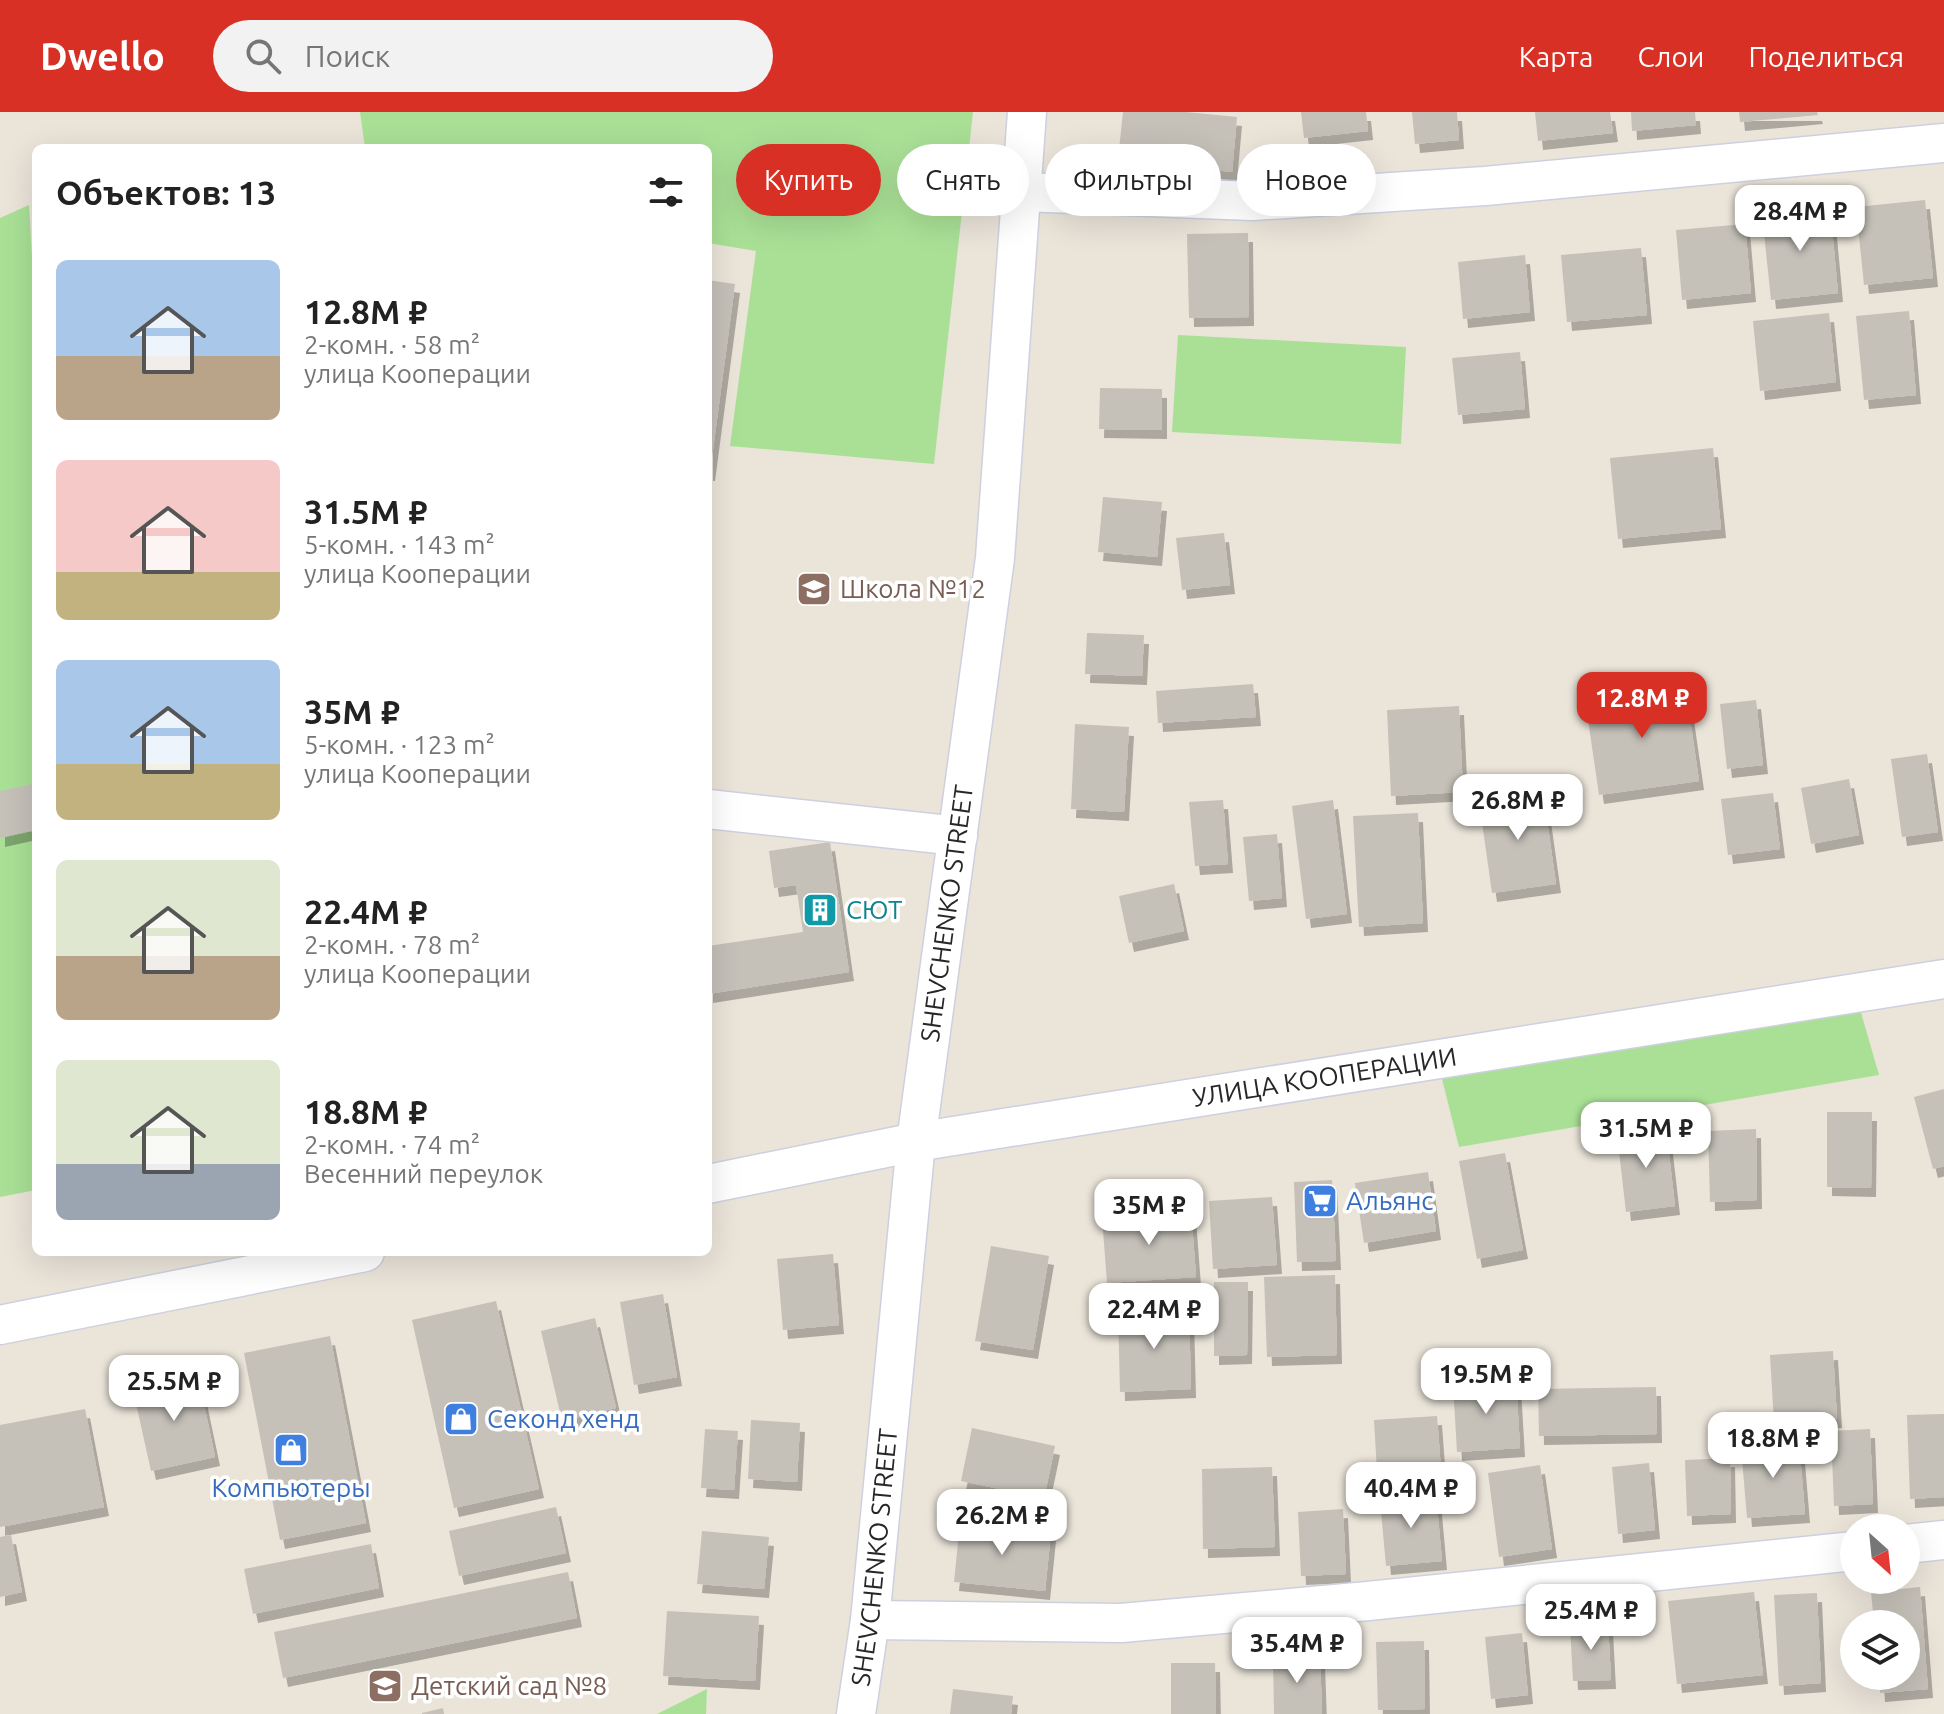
<!DOCTYPE html>
<html lang="ru">
<meta charset="utf-8">
<style>
body{margin:0;font-family:Ubuntu,sans-serif;background:#f2f2f2;color:#222;height:100vh;display:flex;flex-direction:column;font-size:30px;white-space:nowrap}
*{box-sizing:border-box;margin:0}
p{font-size:26px;color:#767676}
.icon{flex:none;width:44px;height:44px;fill:none;stroke:currentColor;stroke-width:2;stroke-linecap:round;stroke-linejoin:round}
.map{position:relative;flex:1;overflow:hidden}
.panel{position:absolute;left:32px;top:32px;width:680px;height:1112px;display:flex;flex-direction:column;background:#fff;border-radius:12px;box-shadow:0 8px 32px #0002}
.panel>*{flex:none}
.top-card{position:absolute;left:736px;top:32px;width:760px;height:72px;display:flex;gap:16px}
.needle{width:52px;rotate:153deg}
.fabs{position:absolute;left:1840px;top:1402px;display:grid;gap:16px}
.fabs a{display:grid;place-items:center;width:80px;height:80px;border-radius:50%;background:#fff;box-shadow:0 8px 32px #0002;font-size:40px}
.price{position:absolute;translate:-50% -68px;padding:0 18px;border-radius:16px;background:#fff;color:#222;font-size:26px;line-height:52px;filter:drop-shadow(0 2px 4px #0008)}
.price::after{content:'';position:absolute;left:50%;top:48px;width:24px;height:18px;margin-left:-12px;background:inherit;clip-path:polygon(0 0,100% 0,50% 100%)}
.price.selected{background:#d93025;color:#fff}
ul{padding:0;list-style:none}
li{display:flex;align-items:center;gap:24px;height:200px;padding:0 24px}
li span{display:grid;place-items:center;flex:none;width:224px;height:160px;border-radius:12px;color:#555}
li>.icon{margin-inline-start:auto}
span .icon{width:96px;height:96px;fill:#fffc;stroke-width:1}
li b{font-size:34px}
h2{display:flex;justify-content:space-between;align-items:center;height:96px;padding:0 24px;font-size:34px}
.pill{padding:0 28px;border-radius:36px;background:#fff;box-shadow:0 8px 32px #0002;font-size:28px;line-height:72px}
.pill.selected{background:#d93025;color:#fff}
header{display:flex;align-items:center;gap:48px;box-sizing:border-box;height:112px;padding:0 40px;background:#d93025;color:#fff}
header strong{font-size:38px}
nav{display:flex;gap:44px;margin-inline-start:auto;font-size:28px}
.search{width:560px;height:72px;background:#f2f2f2;display:flex;align-items:center;gap:20px;box-sizing:border-box;padding:0 28px;border-radius:44px;color:#767676;font-size:30px}
.map>svg:first-child{display:block}
</style>
<header>
<strong>Dwello</strong>
<div class="search"><svg class="icon" aria-label="search" viewBox="0 0 24 24"><circle cx="10" cy="10" r="6"/><path d="M15 15l6 6"/></svg>Поиск</div>
<nav><a>Карта</a><a>Слои</a><a>Поделиться</a></nav>
</header>
<div class="map">
<svg width="1944" height="1602" viewBox="0 0 1944 1602">
<defs>
<filter id="shadow"><feDropShadow dx="5" dy="9" stdDeviation="0" flood-color="#0004"/></filter>
</defs>
<rect width="100%" height="100%" fill="#eae4d9"/>
<!-- green -->
<path fill="#a9e096" d="M360,0H973L934,352L730,334L756,139L708,131V36H365Z
M29,93L36,217V1078L0,1085V106Z
M1178,223L1406,235L1401,332L1172,320Z
M1858,890L1879,963L1459,1035L1442,967Z
M707,1577L706,1602H657Z"/>
<!-- building -->
<path fill="#c5c1b9" filter="url(#shadow)" d="M1123,0H1186L1237,5L1232,60L1118,47Z
M1301,0H1366L1368,19L1304,26Z
M1412,0H1457L1459,28L1415,32Z
M1535,0H1610L1613,21L1538,29Z
M1631,0H1695L1696,13L1632,19Z
M1739,0H1817L1818,3L1740,10Z
M1925,88L1933,166L1864,173L1856,95Z
M1830,95L1838,181L1771,188L1762,102Z
M1745,112L1751,181L1682,188L1676,118Z
M1248,121L1249,205L1189,206L1187,122Z
M1641,136L1647,203L1567,210L1561,143Z
M1525,143L1530,200L1463,207L1458,150Z
M708,168L735,172L710,360H708Z
M1909,199L1916,283L1864,288L1856,204Z
M1829,201L1836,270L1760,279L1753,209Z
M1520,240L1525,297L1458,303L1452,246Z
M1100,276L1162,277V318L1099,317Z
M1713,336L1721,417L1618,427L1610,346Z
M1103,385L1162,390L1157,445L1098,440Z
M1224,421L1230,473L1182,478L1176,426Z
M1087,521L1144,523L1142,564L1085,562Z
M1253,572L1256,605L1158,611L1156,579Z
M1685,572L1699,669L1599,683L1585,587Z
M1756,588L1763,653L1727,657L1720,592Z
M1459,594L1463,680L1391,684L1387,598Z
M1075,612L1129,615L1124,700L1071,697Z
M1927,642L1938,720L1902,725L1891,647Z
M1849,667L1859,723L1811,732L1801,676Z
M33,672L36,683V718L0,726V679Z
M1543,680L1556,772L1492,781L1479,689Z
M1773,681L1780,737L1728,743L1721,687Z
M1223,688L1228,752L1195,754L1189,690Z
M1333,688L1347,802L1306,807L1292,694Z
M1418,701L1423,811L1359,815L1353,704Z
M1277,722L1282,786L1249,789L1243,725Z
M830,730L849,860L708,882V834L803,820L796,773L774,776L769,739Z
M1174,772L1184,819L1129,831L1119,784Z
M1944,977V1054L1933,1057L1914,985Z
M1827,1000H1872L1871,1076L1827,1075Z
M1666,1016L1675,1094L1626,1100L1617,1022Z
M1756,1017L1757,1088L1710,1090L1708,1019Z
M1505,1041L1523,1138L1477,1147L1459,1049Z
M1428,1060L1436,1119L1364,1131L1355,1071Z
M1332,1068L1336,1149L1297,1150L1294,1070Z
M1272,1085L1277,1153L1213,1157L1209,1089Z
M1191,1098L1196,1165L1107,1171L1102,1105Z
M991,1134L1049,1144L1033,1238L975,1229Z
M833,1142L839,1213L783,1218L777,1147Z
M1335,1163L1337,1243L1267,1245L1264,1165Z
M1214,1170H1248L1247,1243L1214,1244Z
M663,1182L677,1265L634,1273L620,1190Z
M496,1189L539,1377L454,1396L412,1208Z
M1189,1198L1191,1277L1120,1280L1118,1200Z
M595,1206L616,1296L562,1309L541,1219Z
M330,1224L366,1411L280,1428L244,1241Z
M1833,1239L1837,1307L1774,1311L1770,1243Z
M198,1264L215,1345L151,1359L133,1278Z
M1516,1268L1520,1336L1457,1340L1453,1272Z
M1656,1275L1657,1322L1539,1324L1538,1277Z
M85,1297L104,1395L0,1415V1313Z
M1944,1302V1385L1910,1387L1907,1303Z
M1437,1304L1442,1372L1378,1376L1374,1308Z
M751,1308L800,1311L797,1370L748,1367Z
M972,1316L1055,1334L1044,1386L961,1369Z
M705,1317L738,1319L734,1378L701,1376Z
M1870,1317L1873,1392L1834,1394L1831,1319Z
M1799,1330L1805,1402L1747,1406L1741,1335Z
M1730,1346L1731,1402L1687,1404L1685,1348Z
M1649,1351L1655,1418L1618,1422L1612,1355Z
M1540,1353L1552,1437L1499,1445L1488,1361Z
M1272,1355L1275,1435L1203,1437L1202,1357Z
M1436,1383L1442,1449L1386,1454L1380,1388Z
M556,1395L566,1441L459,1464L449,1419Z
M1343,1397L1346,1462L1301,1464L1298,1400Z
M960,1411L1051,1420L1045,1479L954,1470Z
M702,1419L769,1425L764,1477L697,1472Z
M11,1423L22,1480L0,1485V1425Z
M371,1432L379,1476L253,1502L244,1457Z
M568,1460L577,1506L283,1566L274,1520Z
M1920,1475L1928,1577L1880,1581L1879,1564H1906V1512H1874L1871,1480Z
M1754,1480L1763,1563L1677,1572L1668,1489Z
M1817,1481L1821,1571L1779,1574L1774,1483Z
M667,1499L759,1504L755,1569L663,1564Z
M1608,1511L1611,1568L1573,1569L1570,1513Z
M1522,1521L1528,1583L1491,1587L1485,1525Z
M1424,1529L1425,1597L1378,1598L1376,1530Z
M1320,1544L1322,1602H1274L1273,1545Z
M1171,1551H1215L1216,1602H1171Z
M953,1577L1013,1584L1011,1602H950Z
M443,1596L444,1602H422V1601Z"/>
<g fill="none" stroke-linecap="round" stroke-linejoin="round">
<!-- minor casing -->
<g stroke="#ced0e0" stroke-width="41">
<g id="minor">
<path d="M1022,80L1252,89L1485,74L1944,31"/>
<path d="M708,697L958,724"/>
<path id="s1" d="M708,1072L916,1030L1944,867"/>
<path d="M0,1213L365,1140"/>
<path d="M1906,1432L1944,1428"/>
<path d="M870,1508L1121,1511L1368,1489L1854,1439"/>
<path id="s2" d="M856,1602L870,1508L916,1030L995,446L1027,0"/>
</g>
</g>
<!-- minor -->
<use href="#minor" stroke="#fff" stroke-width="38"/>
</g>
<!-- icons -->
<defs>
<g id="school-square" transform="scale(1.8)"><rect x="-9" y="-9" width="18" height="18" rx="4" fill="#8d6e63" stroke="#fff"/><path d="M0-5L7-2L0 1L-7-2ZM-4 1L0 2.5L4 1V4Q0 6-4 4Z" fill="#fff"/></g>
<g id="building-square" transform="scale(1.8)"><rect x="-9" y="-9" width="18" height="18" rx="4" fill="#0f9aa8" stroke="#fff"/><path d="M-4-6H4V6H1V3H-1V6H-4ZM-2.5-4.3h1.7v1.8h-1.7ZM.8-4.3h1.7v1.8H.8ZM-2.5-1h1.7V.8h-1.7ZM.8-1h1.7V.8H.8Z" fill="#fff"/></g>
<g id="supermarket-square" transform="scale(1.8)"><rect x="-9" y="-9" width="18" height="18" rx="4" fill="#3f7fe0" stroke="#fff"/><path d="M-6-5.5h2.5l.6 2H6L4.5 2H-2.5L-4.4-4H-6ZM-1.5 3.2a1.3 1.3 0 1 0 .1 0ZM3 3.2a1.3 1.3 0 1 0 .1 0Z" fill="#fff"/></g>
<g id="shop-square" transform="scale(1.8)"><rect x="-9" y="-9" width="18" height="18" rx="4" fill="#3f7fe0" stroke="#fff"/><path d="M-5-2.5h2.3a2.7 3.5 0 0 1 5.4 0H5L5.5 6h-11ZM-1.5-2.5h3a1.5 2.3 0 0 0-3 0Z" fill="#fff"/></g>
</defs>
<g fill-rule="evenodd">
<use href="#school-square" x="814" y="477"/>
<use href="#building-square" x="820" y="798"/>
<use href="#supermarket-square" x="1320" y="1089"/>
<use href="#shop-square" x="461" y="1307"/>
<use href="#shop-square" x="291" y="1338"/>
<use href="#school-square" x="385" y="1574"/>
</g>
<g text-anchor="middle" stroke-width="7" stroke-linejoin="round" paint-order="stroke">
<!-- education labels -->
<g font-size="26" fill="#785e54" stroke="#fff" text-anchor="start">
<text x="840" y="486">Школа №12</text>
<text x="411" y="1583">Детский сад №8</text>
</g>
<!-- culture labels -->
<g font-size="26" fill="#0d838f" stroke="#fff" text-anchor="start">
<text x="846" y="807">СЮТ</text>
</g>
<!-- street labels -->
<g font-size="26" fill="#272727" stroke="#fff">
<text dy="9" stroke="none"><textPath href="#s2" startOffset="806">SHEVCHENKO STREET</textPath></text>
<text dy="9" stroke="none"><textPath href="#s1" startOffset="626">УЛИЦА КООПЕРАЦИИ</textPath></text>
<text dy="9" stroke="none"><textPath href="#s2" startOffset="158">SHEVCHENKO STREET</textPath></text>
</g>
<!-- shop labels -->
<g font-size="26" fill="#366cbe" stroke="#fff" text-anchor="start">
<text x="1346" y="1098">Альянс</text>
<text x="487" y="1316">Секонд хенд</text>
<text x="291" y="1385" text-anchor="middle">Компьютеры</text>
</g>
</g>
</svg>
<div class="fabs">
<a><svg class="needle" viewBox="-14 -14 28 28"><path d="M0-13l5 13h-10z" fill="#e53935"/><path d="M0 13l5-13h-10z" fill="#767676"/></svg></a>
<a><svg class="icon" aria-label="layers" viewBox="0 0 24 24"><path d="M12 4l9 5-9 5-9-5zM3 14l9 5 9-5"/></svg></a>
</div>
<b class="price" style="left:1800px;top:141px">28.4M ₽</b>
<b class="price selected" style="left:1642px;top:628px">12.8M ₽</b>
<b class="price" style="left:1518px;top:730px">26.8M ₽</b>
<b class="price" style="left:1646px;top:1058px">31.5M ₽</b>
<b class="price" style="left:1149px;top:1135px">35M ₽</b>
<b class="price" style="left:1154px;top:1239px">22.4M ₽</b>
<b class="price" style="left:1486px;top:1304px">19.5M ₽</b>
<b class="price" style="left:174px;top:1311px">25.5M ₽</b>
<b class="price" style="left:1773px;top:1368px">18.8M ₽</b>
<b class="price" style="left:1411px;top:1418px">40.4M ₽</b>
<b class="price" style="left:1002px;top:1445px">26.2M ₽</b>
<b class="price" style="left:1591px;top:1540px">25.4M ₽</b>
<b class="price" style="left:1297px;top:1573px">35.4M ₽</b>
<div class="top-card">
<a class="pill selected">Купить</a>
<a class="pill">Снять</a>
<a class="pill">Фильтры</a>
<a class="pill">Новое</a>
</div>
<section class="panel">
<h2>Объектов: 13<svg class="icon" aria-label="filters" viewBox="0 0 24 24"><path d="M4 7h16M4 17h16"/><circle cx="9" cy="7" r="2"/><circle cx="15" cy="17" r="2"/></svg></h2>
<ul>
<li><span style="background:linear-gradient(#a9c7e8 60%,#b9a48a 0)"><svg class="icon" aria-label="home" viewBox="0 0 24 24"><path d="M3 11l9-7 9 7M6 9v11h12V9"/></svg></span><div><b>12.8M ₽</b><p>2-комн. · 58 m²</p><p>улица Кооперации</p></div></li>
<li><span style="background:linear-gradient(#f6c9c9 70%,#c2b280 0)"><svg class="icon" aria-label="home" viewBox="0 0 24 24"><path d="M3 11l9-7 9 7M6 9v11h12V9"/></svg></span><div><b>31.5M ₽</b><p>5-комн. · 143 m²</p><p>улица Кооперации</p></div></li>
<li><span style="background:linear-gradient(#a9c7e8 65%,#c2b280 0)"><svg class="icon" aria-label="home" viewBox="0 0 24 24"><path d="M3 11l9-7 9 7M6 9v11h12V9"/></svg></span><div><b>35M ₽</b><p>5-комн. · 123 m²</p><p>улица Кооперации</p></div></li>
<li><span style="background:linear-gradient(#dfe7d0 60%,#b9a48a 0)"><svg class="icon" aria-label="home" viewBox="0 0 24 24"><path d="M3 11l9-7 9 7M6 9v11h12V9"/></svg></span><div><b>22.4M ₽</b><p>2-комн. · 78 m²</p><p>улица Кооперации</p></div></li>
<li><span style="background:linear-gradient(#dfe7d0 65%,#9aa5b1 0)"><svg class="icon" aria-label="home" viewBox="0 0 24 24"><path d="M3 11l9-7 9 7M6 9v11h12V9"/></svg></span><div><b>18.8M ₽</b><p>2-комн. · 74 m²</p><p>Весенний переулок</p></div></li>
</ul>
</section>
</div>
